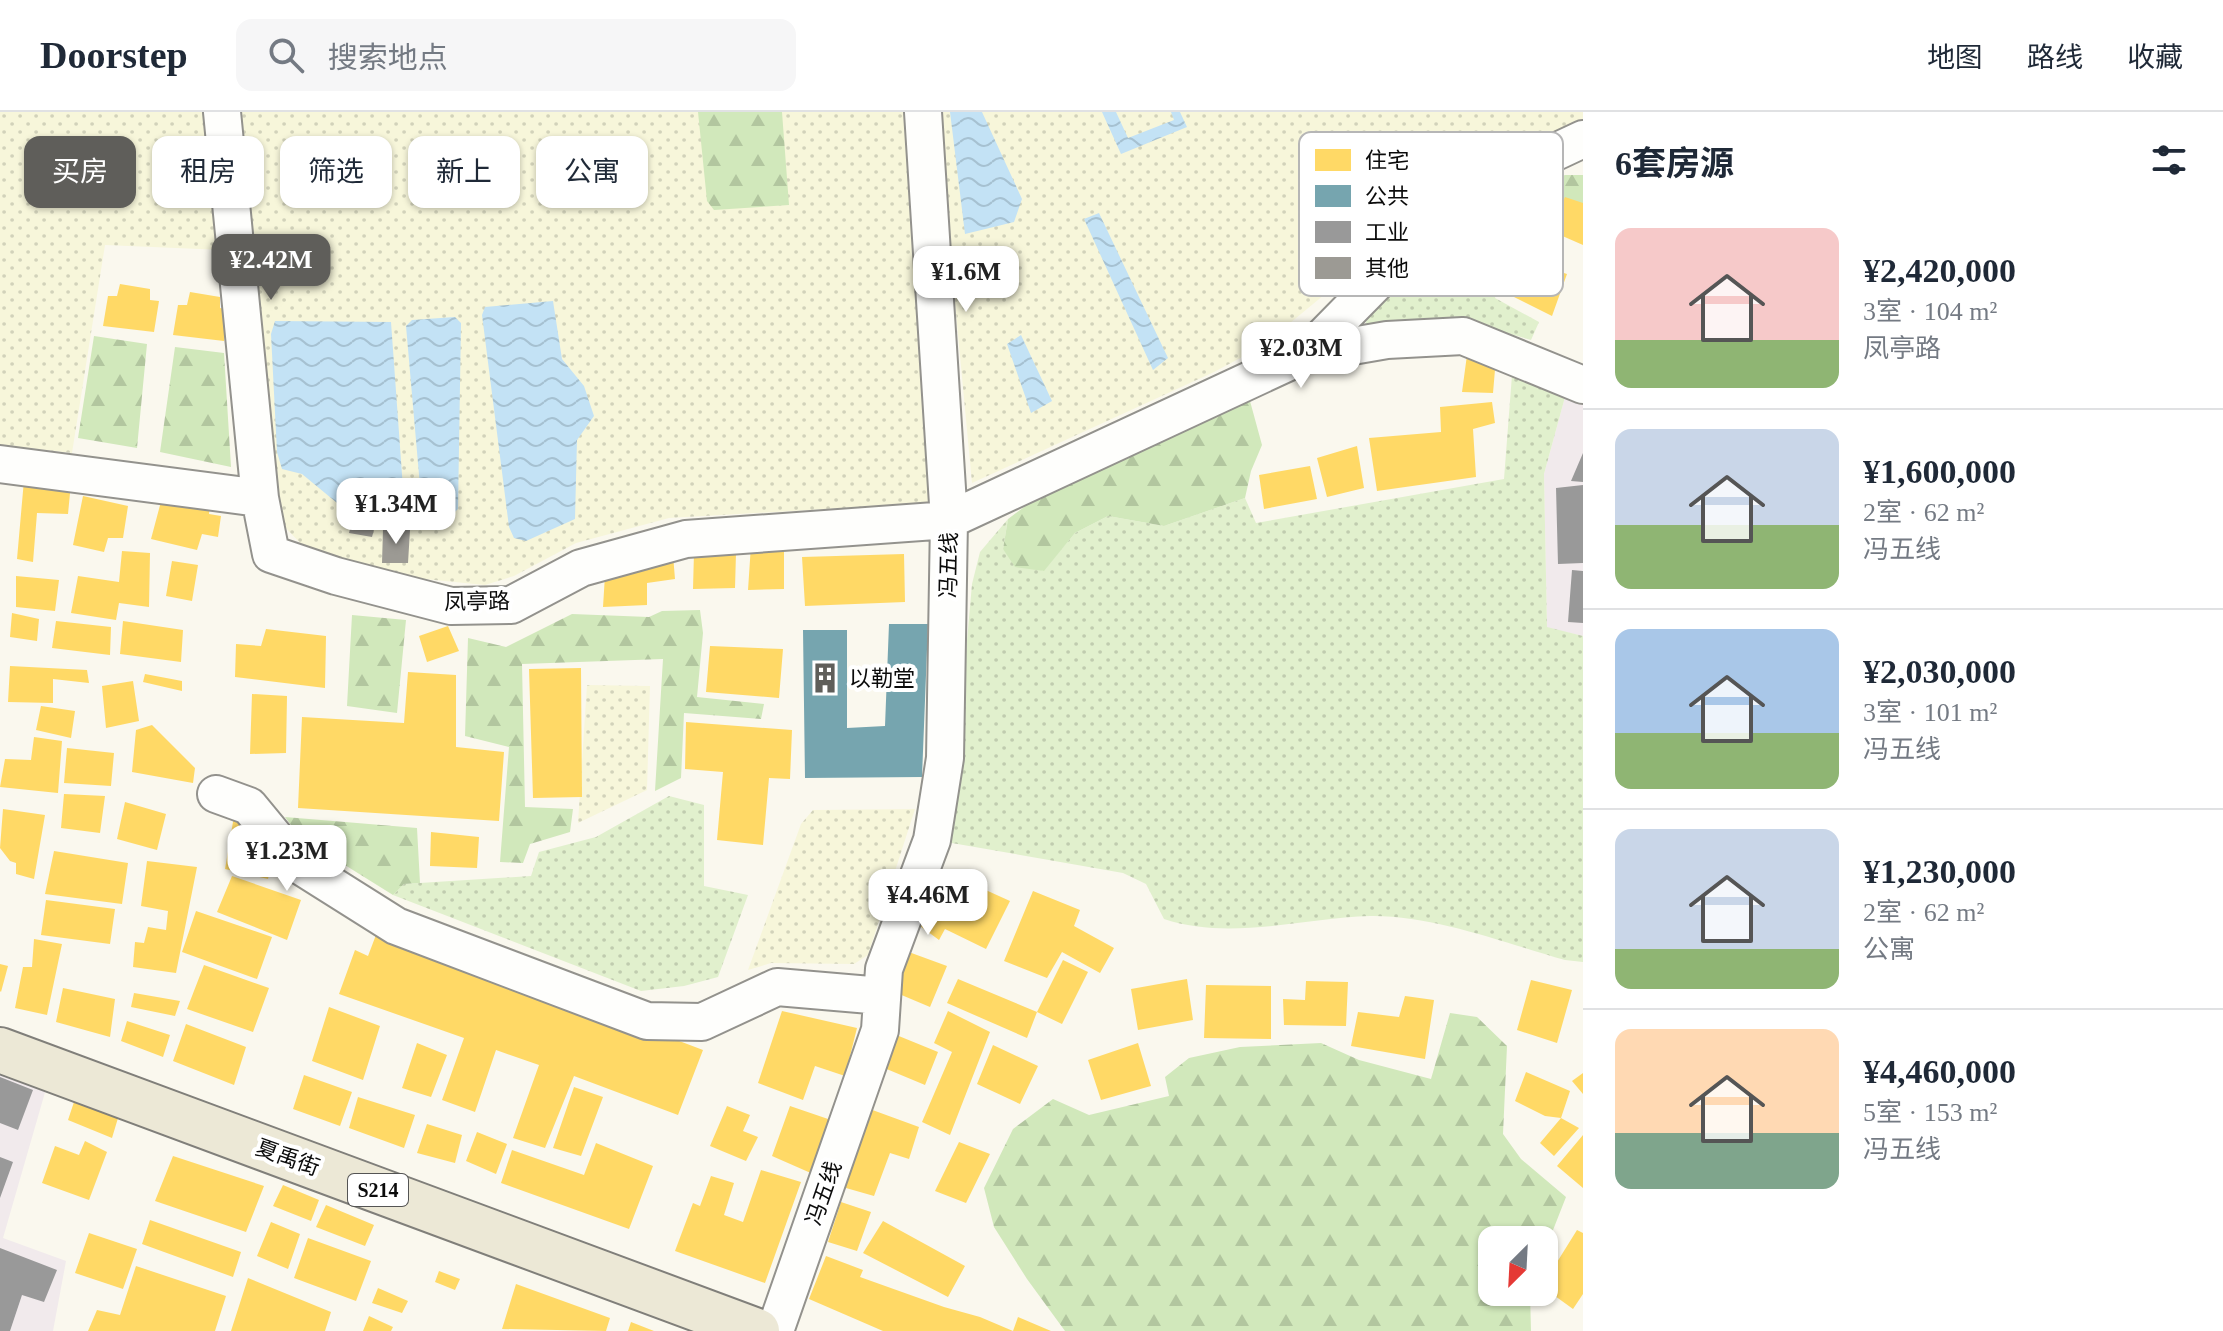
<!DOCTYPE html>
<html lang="zh">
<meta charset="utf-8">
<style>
body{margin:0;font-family:"Times New Roman","Noto Sans SC",serif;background:#f6f6f7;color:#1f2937;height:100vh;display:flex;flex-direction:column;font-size:30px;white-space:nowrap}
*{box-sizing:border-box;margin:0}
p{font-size:26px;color:#747a83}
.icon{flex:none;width:44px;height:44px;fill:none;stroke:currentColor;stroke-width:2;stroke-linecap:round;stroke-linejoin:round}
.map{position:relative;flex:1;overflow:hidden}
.details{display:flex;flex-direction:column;background:#fff;width:640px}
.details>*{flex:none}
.guide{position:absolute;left:24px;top:24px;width:760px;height:72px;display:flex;gap:16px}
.needle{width:52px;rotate:204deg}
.controls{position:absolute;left:1478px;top:1114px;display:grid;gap:16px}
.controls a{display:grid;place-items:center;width:80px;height:80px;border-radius:16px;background:#fff;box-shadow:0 2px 6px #0004;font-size:40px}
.price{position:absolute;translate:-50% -68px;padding:0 18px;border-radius:16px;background:#fff;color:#222;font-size:26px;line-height:52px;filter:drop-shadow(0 2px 4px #0008)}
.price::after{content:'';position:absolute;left:50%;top:48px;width:24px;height:18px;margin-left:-12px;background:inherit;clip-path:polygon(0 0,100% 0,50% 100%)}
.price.active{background:#5f5e5a;color:#fff}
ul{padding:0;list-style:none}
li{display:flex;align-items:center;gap:24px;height:200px;padding:0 32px}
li+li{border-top:2px solid #e0e1e3}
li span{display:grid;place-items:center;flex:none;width:224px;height:160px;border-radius:16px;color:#555}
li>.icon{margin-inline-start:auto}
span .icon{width:96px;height:96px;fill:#fffc;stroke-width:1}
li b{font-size:34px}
h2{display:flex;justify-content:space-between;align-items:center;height:96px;padding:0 32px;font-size:34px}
.pill{padding:0 28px;border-radius:16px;background:#fff;box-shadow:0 2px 6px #0004;font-size:28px;line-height:72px}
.pill.active{background:#5f5e5a;color:#fff}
header{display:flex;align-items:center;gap:48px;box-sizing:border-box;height:112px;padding:0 40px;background:#fff;border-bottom:2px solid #e0e1e3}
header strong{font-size:38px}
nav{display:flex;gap:44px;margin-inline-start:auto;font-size:28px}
.search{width:560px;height:72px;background:#f6f6f7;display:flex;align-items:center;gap:20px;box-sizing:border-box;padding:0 28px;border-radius:16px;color:#747a83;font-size:30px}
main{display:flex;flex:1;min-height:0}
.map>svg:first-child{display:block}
</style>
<header>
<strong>Doorstep</strong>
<div class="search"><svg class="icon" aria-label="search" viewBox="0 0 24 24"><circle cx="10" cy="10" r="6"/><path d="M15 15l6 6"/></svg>搜索地点</div>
<nav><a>地图</a><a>路线</a><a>收藏</a></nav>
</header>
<main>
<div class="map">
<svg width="1583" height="1219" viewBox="0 0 1583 1219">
<defs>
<pattern id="farmland-dots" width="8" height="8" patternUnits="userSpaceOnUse" patternTransform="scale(2)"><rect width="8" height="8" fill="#f7f6da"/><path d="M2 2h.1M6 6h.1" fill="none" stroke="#d2d2ba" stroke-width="1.8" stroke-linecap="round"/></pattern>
<pattern id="grass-dots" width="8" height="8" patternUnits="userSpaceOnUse" patternTransform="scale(2)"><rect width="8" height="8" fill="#e1f0cd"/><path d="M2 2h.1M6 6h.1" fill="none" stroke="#c0ccaf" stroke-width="1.8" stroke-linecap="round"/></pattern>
<pattern id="forest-firs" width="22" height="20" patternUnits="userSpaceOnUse" patternTransform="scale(2)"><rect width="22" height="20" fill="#d1e8bb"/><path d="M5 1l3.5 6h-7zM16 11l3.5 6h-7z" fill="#b2c69f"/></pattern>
<pattern id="water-waves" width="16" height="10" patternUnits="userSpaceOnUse" patternTransform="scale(2)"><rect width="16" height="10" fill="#c3e2f5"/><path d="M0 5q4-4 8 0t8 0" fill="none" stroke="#a6c1d1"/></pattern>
</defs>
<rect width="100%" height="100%" fill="#faf8ee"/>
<!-- industrial -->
<path fill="#f1eaec" d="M1565,285L1583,292V524L1547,516L1544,362Z
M0,953L48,970L3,1126L66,1149L53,1219H0Z"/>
<!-- farmland -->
<path fill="url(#farmland-dots)" d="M0,0H209L223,138L105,133L72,341L0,333Z
M240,0H903L935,376L931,391L669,406L576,431L514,464L485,473L395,464L329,447L301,432L283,413L273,389Z
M937,0H1583V8L1506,41L1455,75L1261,235L1214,260L972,371Z
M587,573L650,574L647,678L578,711Z
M915,697L868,843L854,852L771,851L748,858L801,712L813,698Z"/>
<!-- grass -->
<path fill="url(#grass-dots)" d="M1499,96L1514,133L1495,186L1539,210L1531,228L1466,209L1365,214C1370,191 1415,151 1435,136C1455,121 1478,109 1499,96Z
M1512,263L1565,285L1544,362L1547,515L1583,524V850L1565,848C1504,831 1434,803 1370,804C1302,806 1230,829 1164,807L1146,772L1123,761L946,730L957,690L961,597L972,472L980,440L1008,407L1003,437L1043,459L1075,421L1108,404L1164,414L1245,386L1256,411L1504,367Z
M669,684L704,693V774L748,783L718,865L684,874L641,879L393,783L404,772L531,764L539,740L596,725Z"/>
<!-- forest -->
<path fill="url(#forest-firs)" d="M698,0H782L789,93L714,98L707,89Z
M1565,63H1583V92L1541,98L1523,108L1510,85Z
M94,224L147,232L137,336L78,326Z
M175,235L224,241L231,355L160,340Z
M1250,289L1262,333L1251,359L1245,386L1164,414L1108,404L1075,421L1044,459L1015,455L1003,437L1008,407L1047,378Z
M700,498L703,521L697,585L764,592L761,607L684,601L681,666L655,679L663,547L522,552L525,695L573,697L570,720L530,732L523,751L500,750L509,635L465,624L468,526L506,535L572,502L649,505L662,499Z
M352,503L406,508L397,601L347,594Z
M285,705L417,716L420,771L404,772L393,783L300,725Z
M1450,901L1477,905L1507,934L1503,1022L1521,1047L1566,1085L1544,1141V1128H1492V1180H1530L1531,1219H1065L1027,1167L994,1115L984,1076L1013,1017L1053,987L1089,1003L1169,984L1165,965L1189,946L1240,935L1321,931L1359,948L1431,967Z"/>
<!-- water -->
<path fill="url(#water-waves)" d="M950,0H982L1022,87L1014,110L965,122Z
M1102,0H1116L1128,26L1174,8L1171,0H1180L1187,15L1121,42Z
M1099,101L1168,246L1153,258L1084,107Z
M553,189L562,247L584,274L594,304L577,328L575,407L526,429L514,426L509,415L482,203L485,195Z
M455,205L461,211L458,397L445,409L426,408L422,397L406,214L412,208Z
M275,209L391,210L405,404L386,399L348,400L302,362L282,357L277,340L271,222Z
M1021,223L1052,289L1031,301L1007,232Z"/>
<!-- homes -->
<path fill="#ffd966" d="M1565,85L1583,91V133L1551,119Z
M1521,147L1567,162L1552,204L1508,182Z
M120,172L150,177V188L159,189L154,220L103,214L108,184H117Z
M190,180L220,185V196L229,198L224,229L173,223L178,193H187Z
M1467,243L1496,246L1493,281L1462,280Z
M1492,290L1495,311L1473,317L1476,365L1377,379L1369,326L1441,320L1440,295Z
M1357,334L1364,376L1327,385L1317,346Z
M1310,354L1317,387L1264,397L1259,363Z
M24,368L71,371L68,402L37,401L33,450L17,447Z
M163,382L210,393L209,402L221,404L218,425L202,422L197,438L151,427Z
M83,384L128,394L123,426H108L104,440L73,433Z
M784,432V477L748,478L751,433Z
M122,439L150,441L149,495L119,491L116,508L71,501L78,464L119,470Z
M694,440L736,441L735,476L693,477Z
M904,442L905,490L805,494L802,445Z
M673,443L675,467L647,471V493L603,495L605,463L647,458L646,448Z
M172,449L198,453L192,489L166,484Z
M16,464L59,468L55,499L16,495Z
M12,501L39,507L37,529L10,525Z
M56,509L111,515L110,543L52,536Z
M123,509L183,518L181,550L120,542Z
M448,514L459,539L427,550L419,524Z
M266,517L326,524L325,576L235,565L236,532L261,534Z
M710,534L783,537L779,586L706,580Z
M10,554L87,558L89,571L53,567V591L8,590Z
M581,556L582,685L533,686L529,557Z
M408,560L456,563V635L504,640L499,709L298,696L302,605L404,611Z
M145,562L182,569V579L143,570Z
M133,569L139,609L106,616L102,574Z
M252,582L287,584L286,641L250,642Z
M41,594L75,599L71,626L36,618Z
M686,610L792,618L790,667L769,666L763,733L717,728L723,660L685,657Z
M152,613L195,656L193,671L132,660L136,618Z
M34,625L62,629L58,681L0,675L5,647L31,648Z
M67,636L114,641L111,674L64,671Z
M64,682L105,684L100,721L61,716Z
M125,690L166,702L157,738L117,727Z
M3,697L45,703L34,767L16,762V751L10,749L0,736Z
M234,704L249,708L244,730L275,736L268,767L225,757Z
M431,720L479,725L477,756L430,754Z
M54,739L128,751L122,792L45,782Z
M147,749L197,755L176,861L133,855L135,830L144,831L148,815L166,818L168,799L141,794Z
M232,764L301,788L287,828L217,800Z
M968,770L1010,789L986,837L945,817L939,828L912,808L933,775L961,790Z
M1033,779L1080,798L1074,814L1114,836L1100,861L1062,840L1047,866L1004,849Z
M46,788L115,797L110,832L41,823Z
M196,799L272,825L257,867L182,840Z
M379,815L703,938L678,1003L574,964L545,1036L513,1026L539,953L496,938L475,1000L442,988L464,926L339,882L355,838L368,844Z
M34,827L62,832L47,903L15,896L23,855H32Z
M906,839L947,854L930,895L892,879Z
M1063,848L1088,860L1062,912L1037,900L1027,926L947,891L958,867L1037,900Z
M0,852L8,854L1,880L0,879Z
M204,853L269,876L253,920L187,897Z
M1187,867L1193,908L1138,918L1131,877Z
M1531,868L1572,878L1557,931L1517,918Z
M1306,869L1348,870L1346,914L1284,913L1283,887L1305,888Z
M1206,873L1271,874V927L1204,926Z
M63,876L115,887L110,925L56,910Z
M134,881L180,889L175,904L131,895Z
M1405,884L1434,888L1425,947L1351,934L1358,900L1399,905Z
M329,895L380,914L363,968L312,949Z
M782,899L857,916L845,964L815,954L803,988L758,971Z
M948,899L990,920L950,1023L922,1010L952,940L934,931Z
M127,909L170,923L163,945L121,929Z
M186,912L246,935L234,973L173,949Z
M889,920L938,940L925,973L877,953Z
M417,931L447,943L431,985L402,976Z
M1138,931L1151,974L1101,988L1088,948Z
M993,933L1038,954L1020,992L977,972Z
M1526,960L1570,979L1561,1006L1545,1004L1515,989Z
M1583,961V982L1572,969Z
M304,963L352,980L340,1014L293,997Z
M574,975L603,985L581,1044L553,1036Z
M358,985L415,1003L404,1036L349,1016Z
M75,987L118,1006L112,1026L68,1008Z
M727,994L750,1003L743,1019L758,1025L746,1049L710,1034Z
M790,994L831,1008L813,1062L772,1044Z
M867,996L919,1015L909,1047L890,1041L874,1084L839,1074Z
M1561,1006L1579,1016L1554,1044L1540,1031Z
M427,1012L462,1023L455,1051L417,1041Z
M477,1020L507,1032L496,1062L466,1049Z
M1583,1023V1076L1557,1054Z
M85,1029L107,1040L89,1088L42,1071L55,1034L79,1043Z
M959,1030L990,1042L966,1091L935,1079Z
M596,1031L653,1054L629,1117L501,1071L512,1038L584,1063Z
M173,1044L264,1074L246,1120L155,1089Z
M761,1058L801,1070L765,1171L675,1139L693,1091L700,1094L711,1064L734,1071L724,1103L743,1110Z
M283,1073L319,1088L311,1109L273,1094Z
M841,1090L871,1100L857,1139L828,1130Z
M326,1093L374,1113L365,1134L316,1115Z
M150,1108L241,1140L233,1165L142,1132Z
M883,1109L965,1154L948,1185L863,1141Z
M271,1110L300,1122L288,1157L257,1144Z
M1577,1118L1583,1121V1182L1573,1197L1544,1176V1171Z
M89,1121L137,1137L123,1177L75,1161Z
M308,1126L371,1149L356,1189L294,1166Z
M826,1144L863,1158L860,1165L944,1195L980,1205L1013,1219L1018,1205L1051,1219H883L809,1187Z
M136,1154L226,1184L215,1219H88L97,1198L120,1203Z
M439,1159L460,1167L455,1178L435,1170Z
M248,1166L331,1200L325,1219H231Z
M516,1172L610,1206L606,1219L502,1217Z
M378,1176L408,1189L402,1201L372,1191Z
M369,1204L393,1215L391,1219H363Z
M631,1210L654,1219H628Z"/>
<!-- public -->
<path fill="#76a5af" d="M889,512H928L922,665L805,666L803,518H847V616L885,614Z"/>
<!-- industry -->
<path fill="#999" d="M1583,341V370L1571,369Z
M1583,373V451L1558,452L1556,376Z
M1572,458L1583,459V511L1568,510Z
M0,965L33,978L18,1018L0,1011Z
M0,1045L13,1050L0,1086Z
M0,1136L57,1158L44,1190L22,1183L10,1219H0Z"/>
<!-- building -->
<path fill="#9c9a94" d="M352,408L376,410L372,425L349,421Z
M383,417L410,418L408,451H382Z"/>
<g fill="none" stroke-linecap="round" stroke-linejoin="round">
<!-- minor casing -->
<g stroke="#93928d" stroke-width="40">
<path id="minor" d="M222,0L260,386L271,442L336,464L451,494L511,493L581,456L686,427L949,408L1306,242L1427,119L1498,67L1583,27
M1306,242L1387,228L1463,224L1583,273
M0,352L260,386
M216,682L249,694L296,751L396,814L647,909L702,910L777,875L882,884
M775,1219L880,918L884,857L932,728L945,646L949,408L923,0"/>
</g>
<!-- major casing -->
<g stroke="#807f7a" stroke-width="48">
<path id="major" d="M0,938L757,1219"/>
</g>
<!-- minor -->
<use href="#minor" stroke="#fefefc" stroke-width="36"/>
<!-- major -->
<use href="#major" stroke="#ece8d6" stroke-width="44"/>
</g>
<!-- icons -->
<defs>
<g id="building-bare" transform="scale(2.4)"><path d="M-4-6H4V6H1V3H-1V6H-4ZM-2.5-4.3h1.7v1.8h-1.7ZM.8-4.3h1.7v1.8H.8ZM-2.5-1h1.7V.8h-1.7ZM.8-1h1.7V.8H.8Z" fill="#5f5e5a" stroke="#fff" stroke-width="2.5" paint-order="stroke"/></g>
</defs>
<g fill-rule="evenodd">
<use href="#building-bare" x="825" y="566"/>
</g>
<g text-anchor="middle" stroke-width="8" stroke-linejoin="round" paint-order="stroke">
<!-- shield labels -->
<rect fill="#fff" stroke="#545454" stroke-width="2" x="348" y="1062" width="60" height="32" rx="6"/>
<g font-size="20" font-weight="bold" fill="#0b0b0b">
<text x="378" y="1085">S214</text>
</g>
<!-- street labels -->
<g font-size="22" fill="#0b0b0b" stroke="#fff">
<text transform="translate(948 453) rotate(-89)" y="8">冯五线</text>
<text transform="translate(477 489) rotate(-1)" y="8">凤亭路</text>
<text transform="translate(288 1045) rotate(20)" y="8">夏禹街</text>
<text transform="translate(823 1081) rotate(-71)" y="8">冯五线</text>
</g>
<!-- poi labels -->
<g font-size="22" fill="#0b0b0b" stroke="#fff" text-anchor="start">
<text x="849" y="574">以勒堂</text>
</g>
</g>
<!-- legend -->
<rect x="1299" y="20" width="264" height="164" rx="12" fill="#fff" stroke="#b6b6b6" stroke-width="2"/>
<rect x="1315" y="37" width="36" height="22" fill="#ffd966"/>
<rect x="1315" y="73" width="36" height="22" fill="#76a5af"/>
<rect x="1315" y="109" width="36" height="22" fill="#999"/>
<rect x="1315" y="145" width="36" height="22" fill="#9c9a94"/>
<g font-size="22" fill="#0b0b0b">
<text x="1365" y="56">住宅</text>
<text x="1365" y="92">公共</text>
<text x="1365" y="128">工业</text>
<text x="1365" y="164">其他</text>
</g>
</svg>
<div class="controls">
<a><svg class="needle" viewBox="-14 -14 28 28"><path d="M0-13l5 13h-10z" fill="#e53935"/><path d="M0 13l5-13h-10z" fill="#747a83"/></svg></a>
</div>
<b class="price active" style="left:271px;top:190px">¥2.42M</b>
<b class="price" style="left:966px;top:202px">¥1.6M</b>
<b class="price" style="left:1301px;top:278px">¥2.03M</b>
<b class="price" style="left:396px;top:434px">¥1.34M</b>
<b class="price" style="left:287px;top:781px">¥1.23M</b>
<b class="price" style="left:928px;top:825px">¥4.46M</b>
<div class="guide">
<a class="pill active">买房</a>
<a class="pill">租房</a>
<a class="pill">筛选</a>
<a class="pill">新上</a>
<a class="pill">公寓</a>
</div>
</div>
<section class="details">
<h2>6套房源<svg class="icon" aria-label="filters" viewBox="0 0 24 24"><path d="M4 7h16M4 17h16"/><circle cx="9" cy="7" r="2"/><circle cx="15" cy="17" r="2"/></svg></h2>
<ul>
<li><span style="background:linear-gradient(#f6c9c9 70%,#8fb573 0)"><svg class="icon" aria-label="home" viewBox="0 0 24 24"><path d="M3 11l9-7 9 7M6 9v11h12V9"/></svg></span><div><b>¥2,420,000</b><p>3室 · 104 m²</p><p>凤亭路</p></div></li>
<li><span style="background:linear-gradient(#c9d6e8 60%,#8fb573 0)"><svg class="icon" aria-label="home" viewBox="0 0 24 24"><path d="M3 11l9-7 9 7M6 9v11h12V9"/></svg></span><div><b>¥1,600,000</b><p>2室 · 62 m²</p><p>冯五线</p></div></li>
<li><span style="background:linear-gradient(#a9c7e8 65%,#8fb573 0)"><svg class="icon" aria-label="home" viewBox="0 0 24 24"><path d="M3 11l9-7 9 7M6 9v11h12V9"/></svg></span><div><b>¥2,030,000</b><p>3室 · 101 m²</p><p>冯五线</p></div></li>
<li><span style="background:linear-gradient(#c9d6e8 75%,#8fb573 0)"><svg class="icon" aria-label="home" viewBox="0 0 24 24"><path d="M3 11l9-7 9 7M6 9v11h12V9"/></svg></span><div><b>¥1,230,000</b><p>2室 · 62 m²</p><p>公寓</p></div></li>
<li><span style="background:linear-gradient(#ffd9b3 65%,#7fa58c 0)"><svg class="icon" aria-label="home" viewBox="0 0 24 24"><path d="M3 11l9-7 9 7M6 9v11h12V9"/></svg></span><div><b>¥4,460,000</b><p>5室 · 153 m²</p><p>冯五线</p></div></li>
</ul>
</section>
</main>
